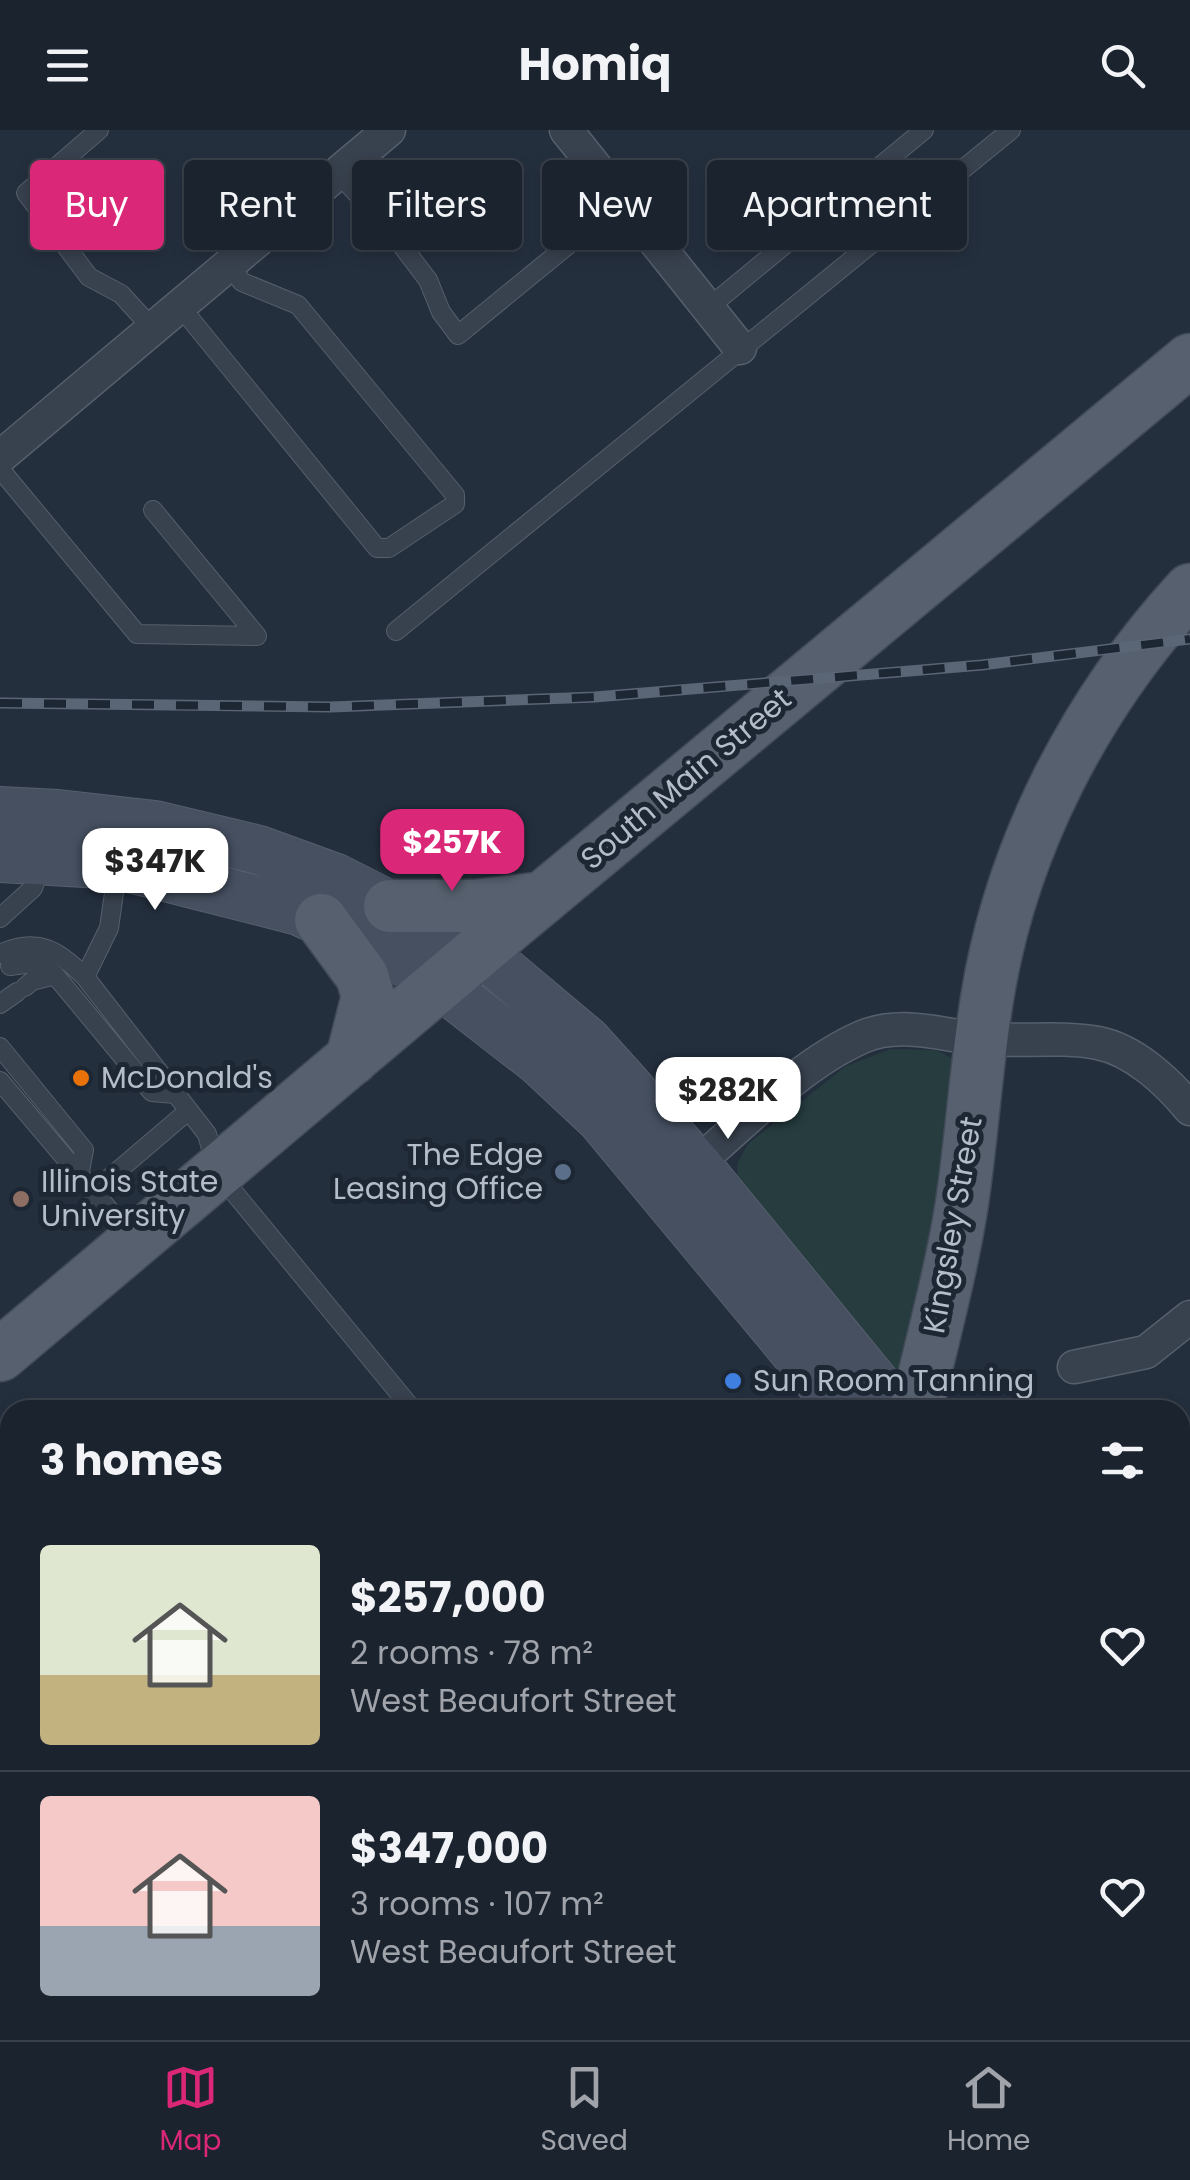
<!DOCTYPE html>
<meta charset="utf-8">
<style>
body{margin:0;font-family:Poppins,sans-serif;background:#282f3a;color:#f1f3f6;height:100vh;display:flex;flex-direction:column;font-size:38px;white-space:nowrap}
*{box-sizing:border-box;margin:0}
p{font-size:32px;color:#a0a4aa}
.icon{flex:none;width:55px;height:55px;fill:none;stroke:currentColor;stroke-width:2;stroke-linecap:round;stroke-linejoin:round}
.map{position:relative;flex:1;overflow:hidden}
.panel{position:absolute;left:0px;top:1270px;width:1190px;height:640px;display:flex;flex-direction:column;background:#1b232e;border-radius:30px 30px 0 0;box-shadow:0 5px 15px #0003,0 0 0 2px #39404a}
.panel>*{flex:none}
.top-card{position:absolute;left:30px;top:30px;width:1130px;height:90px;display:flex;gap:20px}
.price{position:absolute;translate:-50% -85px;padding:0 22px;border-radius:20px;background:#fff;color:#222;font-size:32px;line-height:65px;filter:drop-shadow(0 2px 5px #0008)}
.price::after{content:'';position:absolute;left:50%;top:60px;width:30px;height:22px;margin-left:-15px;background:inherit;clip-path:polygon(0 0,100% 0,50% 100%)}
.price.on{background:#db2777;color:#fff}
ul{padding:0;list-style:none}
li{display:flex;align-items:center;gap:30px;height:250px;padding:0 40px}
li+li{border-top:2px solid #39404a}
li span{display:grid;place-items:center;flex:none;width:280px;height:200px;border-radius:10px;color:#555}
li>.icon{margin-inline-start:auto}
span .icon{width:120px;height:120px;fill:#fffc;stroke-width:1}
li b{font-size:42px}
h2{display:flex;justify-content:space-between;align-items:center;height:120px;padding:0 40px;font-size:42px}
.pill{padding:0 35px;border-radius:10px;background:#1b232e;box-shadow:0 5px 15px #0003,0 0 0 2px #39404a;font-size:35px;line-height:90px}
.pill.on{background:#db2777;color:#fff}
header{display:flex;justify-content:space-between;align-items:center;height:130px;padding:0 40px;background:#1b232e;font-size:45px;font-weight:700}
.tab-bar{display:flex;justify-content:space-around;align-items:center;height:140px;border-top:2px solid #39404a;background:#1b232e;font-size:28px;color:#a0a4aa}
.tab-bar a{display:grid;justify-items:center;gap:5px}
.tab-bar .on{color:#db2777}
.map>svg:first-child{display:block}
</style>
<header><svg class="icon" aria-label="menu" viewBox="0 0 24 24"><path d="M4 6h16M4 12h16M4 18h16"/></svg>Homiq<svg class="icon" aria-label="search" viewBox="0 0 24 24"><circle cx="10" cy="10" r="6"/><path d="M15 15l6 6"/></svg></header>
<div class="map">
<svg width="1190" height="1910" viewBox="0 0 1190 1910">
<rect width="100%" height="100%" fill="#242f3e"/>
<!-- green -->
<path fill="#263c3f" d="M891,919L936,920L952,928L955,937L927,1160L903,1237L895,1241L738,1054L737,1034L748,1014L846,936Z"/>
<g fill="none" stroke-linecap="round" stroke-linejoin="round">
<!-- service casing -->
<g stroke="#565f6c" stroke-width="20">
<path id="service" d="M99,0L26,63L89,147L121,164L152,198
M338,43L390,100L428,150L441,182L458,205L623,70
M179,175L377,418H389L455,374V365L298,175L242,152L228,134
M708,178L924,0
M0,339L137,504L257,506L153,380
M396,501L1011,0
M118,735L109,798L85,847L207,1004L218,1043L413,1280
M0,788L33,758L41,735
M0,824C37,806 59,821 85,847
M10,836L39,832L55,845L152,962L175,964
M25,857L32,851L55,845
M0,874L17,862
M0,917L84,1020L79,1046
M0,951L132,1107
M93,1062L188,981
M0,1305L10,1319
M0,1527L10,1519
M0,1553L10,1565
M3,1848L10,1857
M46,1900L54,1910
M851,1900L863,1910
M1120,1900L1129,1910
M757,1910L759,1900"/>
</g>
<!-- minor casing -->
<g stroke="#565f6c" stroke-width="35">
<path id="minor" d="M566,0L740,218
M0,327L389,0
M681,1047C737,1001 796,936 862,907C902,890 943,906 983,909C1020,912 1061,906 1098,913C1134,920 1168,952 1190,979
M1074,1237L1146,1222L1190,1187
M0,1700L10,1712
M168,1900L177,1910"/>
</g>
<!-- secondary casing -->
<g stroke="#565f6c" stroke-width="50">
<path id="secondary" d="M0,681L58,684L155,695L259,720L336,748L480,821L587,911L624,952L696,1034L897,1280
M0,728L118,735L299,781L423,841L539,931L601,989L843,1280
M1180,1656L1190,1667"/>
</g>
<!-- primary casing -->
<g stroke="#414a57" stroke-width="55">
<path id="primary" d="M390,776H475L543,768
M321,790L362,846L368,866L352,929
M0,1225L503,801L1190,230
M916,1280C932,1211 951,1143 962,1073C972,1005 976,937 987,869C1011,717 1086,573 1190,460
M302,1910L314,1900"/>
</g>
<!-- service -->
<use href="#service" stroke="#38414e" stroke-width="18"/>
<!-- minor -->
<use href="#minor" stroke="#38414e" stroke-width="32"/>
<!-- secondary -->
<use href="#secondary" stroke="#465061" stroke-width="48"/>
<!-- primary -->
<use href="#primary" stroke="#56606e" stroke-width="52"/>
<!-- rail casing -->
<g stroke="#5a6575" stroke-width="11">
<path id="rail" d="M0,573L331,577L595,567L982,535L1190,509"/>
</g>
<!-- rail -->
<use href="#rail" stroke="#1d2633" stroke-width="8" stroke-dasharray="22" stroke-linecap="butt"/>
</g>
<!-- markers -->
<circle fill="#e8710a" stroke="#1d2633" stroke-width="4" cx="81" cy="948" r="10"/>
<circle fill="#5c6f8a" stroke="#1d2633" stroke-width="4" cx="563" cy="1042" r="10"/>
<circle fill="#8d6e63" stroke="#1d2633" stroke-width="4" cx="21" cy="1069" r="10"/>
<circle fill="#3f7fe0" stroke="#1d2633" stroke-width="4" cx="733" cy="1251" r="10"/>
<g text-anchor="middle" stroke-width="10" stroke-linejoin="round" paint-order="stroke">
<!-- street labels -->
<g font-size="30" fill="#b4bcc9" stroke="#1d2633">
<text transform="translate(686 649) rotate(-40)" y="10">South Main Street</text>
<text transform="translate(953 1095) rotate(-80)" y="10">Kingsley Street</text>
</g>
<!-- poi labels -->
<g font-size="30" fill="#b4bcc9" stroke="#1d2633" text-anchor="start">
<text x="101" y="958">McDonald's</text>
<text x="543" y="1035" text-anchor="end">The Edge<tspan x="543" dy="34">Leasing Office</tspan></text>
<text x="41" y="1062">Illinois State<tspan x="41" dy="34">University</tspan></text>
<text x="753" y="1261">Sun Room Tanning</text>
</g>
</g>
</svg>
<b class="price on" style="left:452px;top:764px">$257K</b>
<b class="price" style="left:155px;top:783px">$347K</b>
<b class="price" style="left:728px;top:1012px">$282K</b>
<div class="top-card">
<a class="pill on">Buy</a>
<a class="pill">Rent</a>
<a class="pill">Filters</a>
<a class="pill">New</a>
<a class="pill">Apartment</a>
</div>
<section class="panel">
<h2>3 homes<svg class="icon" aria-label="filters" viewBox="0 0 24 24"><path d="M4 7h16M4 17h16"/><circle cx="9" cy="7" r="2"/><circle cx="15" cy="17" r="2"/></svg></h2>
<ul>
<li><span style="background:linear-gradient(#dfe7d0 65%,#c2b280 0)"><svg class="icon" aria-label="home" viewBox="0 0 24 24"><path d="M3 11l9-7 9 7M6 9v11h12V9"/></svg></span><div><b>$257,000</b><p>2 rooms · 78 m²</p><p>West Beaufort Street</p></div><svg class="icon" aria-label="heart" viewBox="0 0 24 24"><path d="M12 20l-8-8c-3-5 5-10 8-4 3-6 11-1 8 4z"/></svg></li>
<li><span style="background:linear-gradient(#f6c9c9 65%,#9aa5b1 0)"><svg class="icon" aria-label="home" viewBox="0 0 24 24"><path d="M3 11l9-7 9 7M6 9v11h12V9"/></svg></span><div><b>$347,000</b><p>3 rooms · 107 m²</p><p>West Beaufort Street</p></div><svg class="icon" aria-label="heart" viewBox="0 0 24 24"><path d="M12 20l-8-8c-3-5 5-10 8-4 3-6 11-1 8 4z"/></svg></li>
</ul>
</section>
</div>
<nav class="tab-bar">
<a class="on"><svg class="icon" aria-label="map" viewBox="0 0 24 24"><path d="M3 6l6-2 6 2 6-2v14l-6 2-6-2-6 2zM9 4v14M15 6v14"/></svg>Map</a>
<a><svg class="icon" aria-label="saved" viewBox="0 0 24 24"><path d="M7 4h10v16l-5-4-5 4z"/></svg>Saved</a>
<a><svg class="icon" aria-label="home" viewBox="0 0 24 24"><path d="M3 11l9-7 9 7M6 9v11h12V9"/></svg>Home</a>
</nav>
